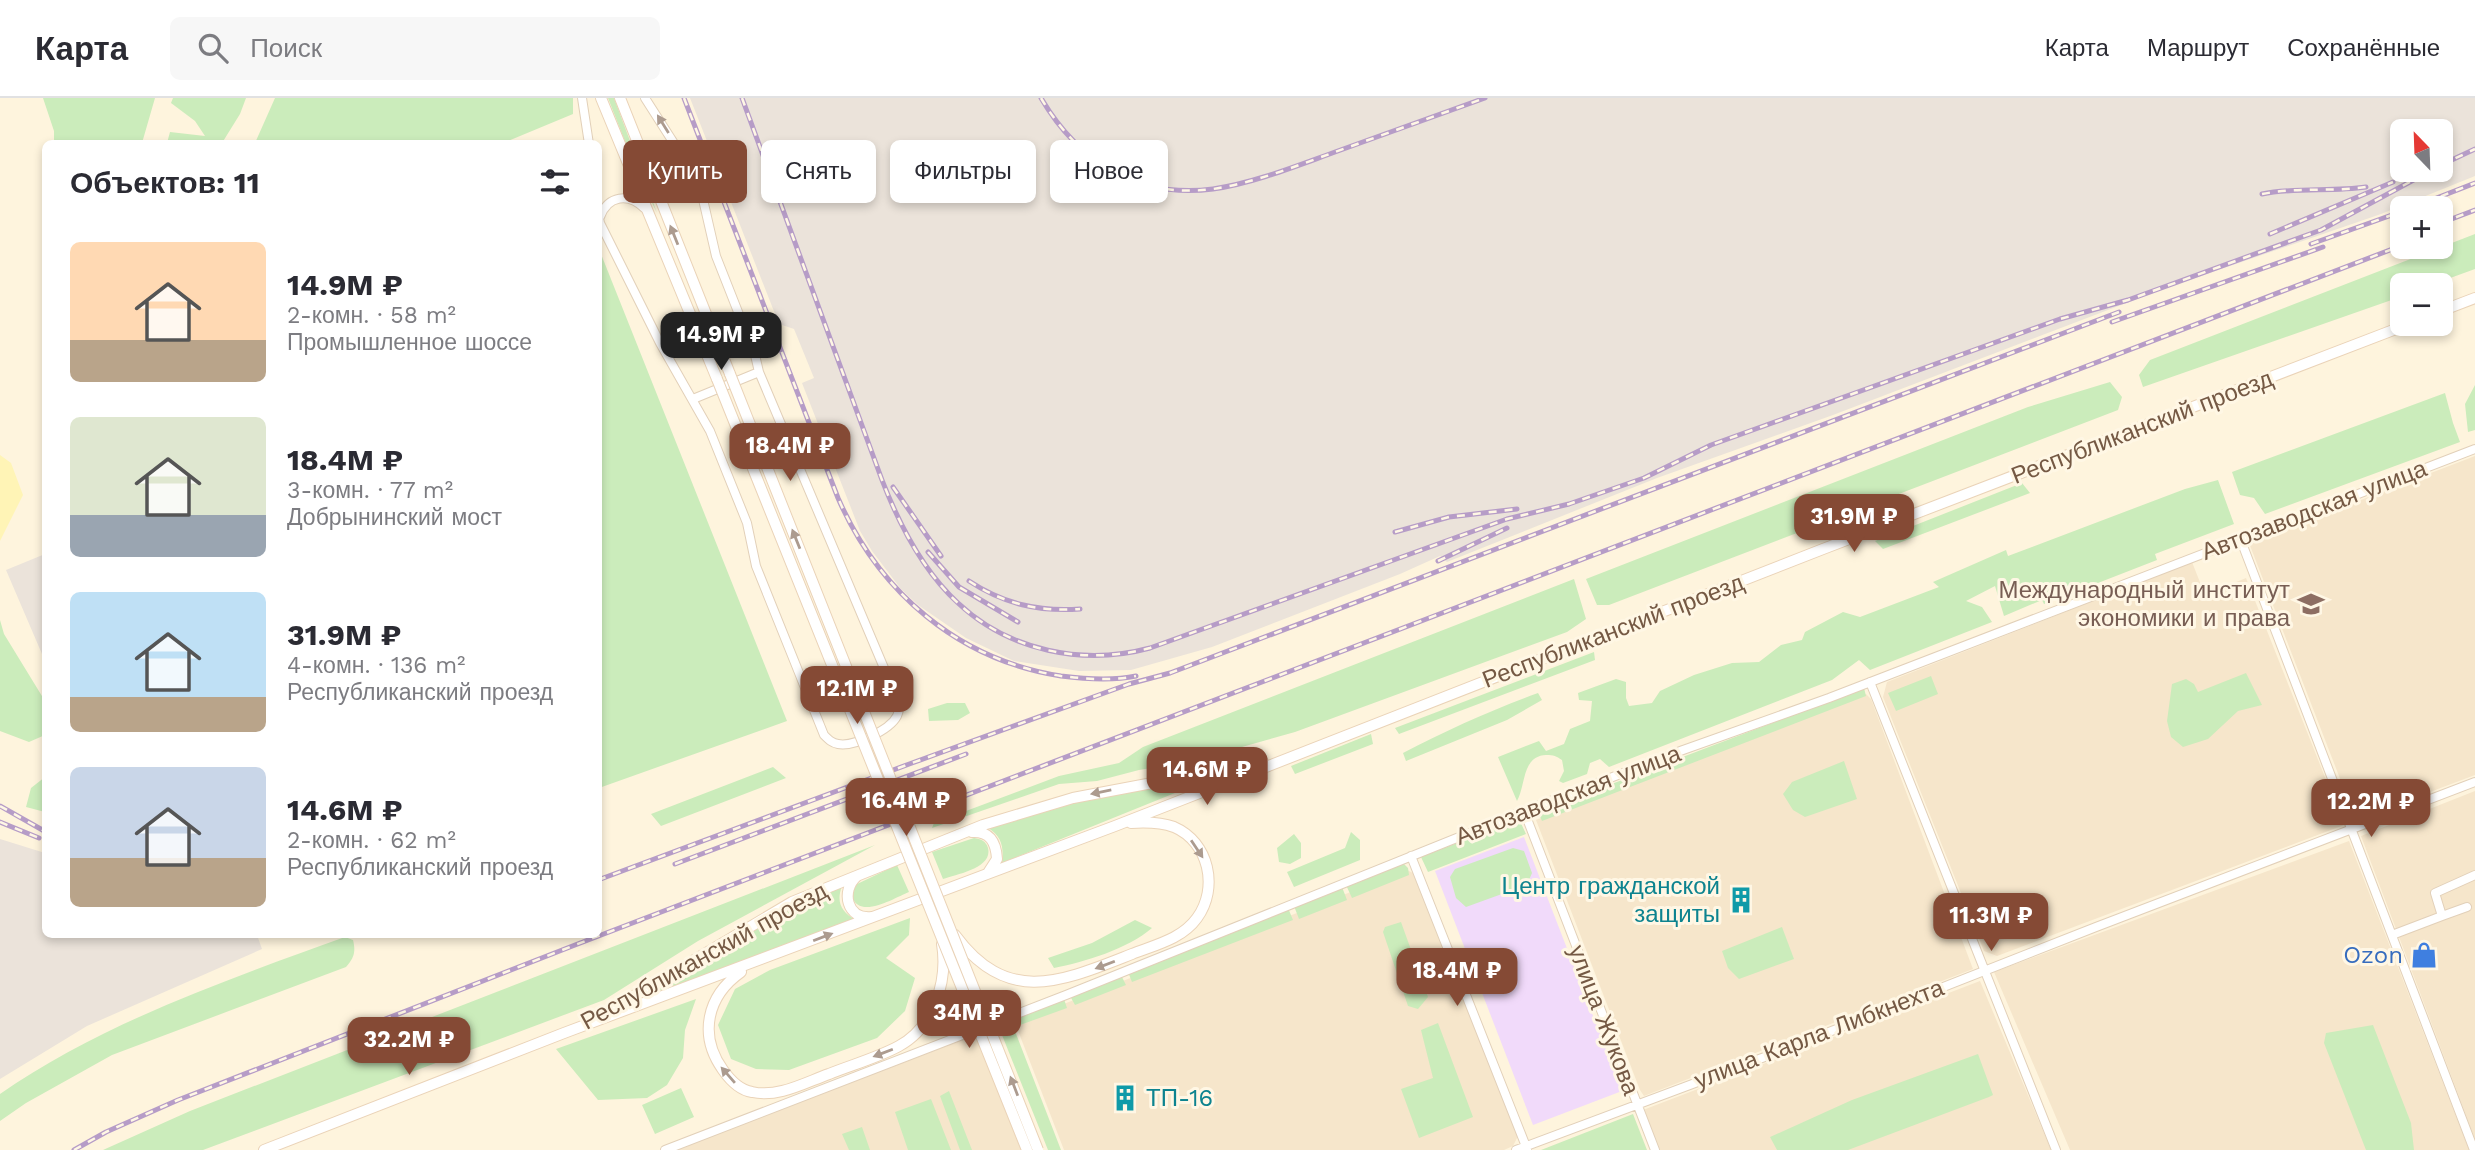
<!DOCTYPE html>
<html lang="ru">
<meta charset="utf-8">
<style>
body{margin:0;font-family:"Work Sans",sans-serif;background:#f7f7f7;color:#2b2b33;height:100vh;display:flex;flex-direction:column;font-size:26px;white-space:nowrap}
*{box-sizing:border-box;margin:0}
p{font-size:23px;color:#7c7c81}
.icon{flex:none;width:38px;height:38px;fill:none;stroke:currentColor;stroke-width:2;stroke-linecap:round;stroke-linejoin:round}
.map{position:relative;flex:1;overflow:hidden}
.side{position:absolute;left:42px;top:42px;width:560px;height:798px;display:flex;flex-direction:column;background:#fff;border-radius:10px;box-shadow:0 4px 10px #0003}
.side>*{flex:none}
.banner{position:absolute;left:623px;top:42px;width:665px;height:63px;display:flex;gap:14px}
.needle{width:46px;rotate:337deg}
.buttons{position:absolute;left:2390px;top:21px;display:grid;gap:14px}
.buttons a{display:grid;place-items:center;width:63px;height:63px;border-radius:10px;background:#fff;box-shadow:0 4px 10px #0003;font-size:35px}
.price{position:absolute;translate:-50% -60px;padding:0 16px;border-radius:14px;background:#854a35;color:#fff;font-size:23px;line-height:46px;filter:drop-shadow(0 2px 4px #0008)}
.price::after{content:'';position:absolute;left:50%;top:42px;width:21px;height:16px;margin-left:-10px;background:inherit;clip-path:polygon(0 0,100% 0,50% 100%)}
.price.selected{background:#222;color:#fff}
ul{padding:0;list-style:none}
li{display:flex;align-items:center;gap:21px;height:175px;padding:0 28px}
li span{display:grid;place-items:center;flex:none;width:196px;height:140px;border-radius:10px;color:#555}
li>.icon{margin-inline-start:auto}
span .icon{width:84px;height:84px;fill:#fffc;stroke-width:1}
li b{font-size:30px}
h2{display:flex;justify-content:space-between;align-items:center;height:84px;padding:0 28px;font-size:30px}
.tag{padding:0 24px;border-radius:10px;background:#fff;box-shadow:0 4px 10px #0003;font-size:24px;line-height:63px}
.tag.selected{background:#854a35;color:#fff}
header{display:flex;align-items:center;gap:42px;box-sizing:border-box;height:98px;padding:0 35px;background:#fff;border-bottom:2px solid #e1e1e2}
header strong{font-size:33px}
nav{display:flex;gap:38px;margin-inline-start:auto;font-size:24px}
.search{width:490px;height:63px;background:#f7f7f7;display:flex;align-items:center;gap:18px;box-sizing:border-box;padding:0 24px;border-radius:10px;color:#7c7c81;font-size:26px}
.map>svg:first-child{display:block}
</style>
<header>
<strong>Карта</strong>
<div class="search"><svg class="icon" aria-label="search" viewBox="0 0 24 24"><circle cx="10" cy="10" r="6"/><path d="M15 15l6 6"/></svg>Поиск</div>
<nav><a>Карта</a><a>Маршрут</a><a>Сохранённые</a></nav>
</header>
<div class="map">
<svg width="2475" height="1052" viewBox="0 0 2475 1052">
<rect width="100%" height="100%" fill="#fef4dd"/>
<!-- residential -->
<path fill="#f6e6cb" d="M2475,358V677L2356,722L2249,445Z
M2192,464L2205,497L2246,480L2344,727L1997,858L1984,853L1883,599L1887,584Z
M1861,596H1866L1871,601L1973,871L1644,998L1640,992L1536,722Z
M2475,693V1041L2361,738Z
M2349,743L2469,1052H2070L1994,874Z
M1407,772L1413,775L1518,1038L1513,1048L1504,1052H1064L1015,925Z
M1980,883L2051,1052H1659L1643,1012Z
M978,936L1021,1052H676Z"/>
<!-- industrial -->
<path fill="#ebe3da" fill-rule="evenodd" d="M690,0H2475V78L2381,116L2163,191L1833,317L1657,380L1447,464L1440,458L1400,476L1212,549L1131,572L1079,573L1014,563L966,540L918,507L901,491L872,453L860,433L802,285L814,280L794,231L779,226ZM2403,33H2441V72H2403Z
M45,456V563L6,472Z
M0,741L45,755L46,836L257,837L262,851L87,928L0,981Z"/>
<!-- education -->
<path fill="#f1dafa" d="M1524,739L1622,993L1533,1027L1435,773Z"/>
<!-- green -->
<path fill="#cbecbb" d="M43,0H155L142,45L54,46V33Z
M173,0H246L240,16L222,45H167L170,34L205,38L195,23L171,5Z
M275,0H573V16L503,45H255Z
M608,0H614L657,115L635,69Z
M2475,136V171L2431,187H2403V198L2143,289L2139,277L2150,262Z
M599,151L787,623L599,690H598Z
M2110,284L2122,299L2118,312L1609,507H1597L1586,481L2028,309Z
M2475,287V332L2468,334L2465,306Z
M2445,295L2453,325L2460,344L2265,416L2254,400L2240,397L2232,374Z
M2218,382L2234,426L2155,456L2157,462L2044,506L2042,502L2004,518L1995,488L1966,503L1982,509L1992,524L1870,572L1859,562L1832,582L1609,669L1600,661L1590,665L1587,676L1563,685L1559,683L1564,673L1562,662C1556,658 1554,657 1546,657C1522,658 1526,686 1517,703L1498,659L1539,643L1546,653L1564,646L1570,631L1590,623L1592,603L1579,602L1578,595L1616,581L1626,584V600L1629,608L1652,605L1660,593L1694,577L1732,565L1759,564L1781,547L1802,542L1805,534L1843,514L1860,519L1939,489L1933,484L2006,452L2008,458L2185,391Z
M2022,385L2030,395L1883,451L1875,443Z
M1574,481L1586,521L1567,534L1295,634L1189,664L1139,672L1097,683L1059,686L932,730L934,725L1059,678L1119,665L1143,649Z
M0,522L4,536L45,603V637L29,644L0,633Z
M1594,554L1595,562L1399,636L1395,630Z
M2246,575L2262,607L2238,613L2208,641L2183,649L2171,639L2167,623L2172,586L2186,581L2194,586L2198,594Z
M1931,578L1938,596L1896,613L1888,595Z
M1864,590L1866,598L1542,723L1538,714Z
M1538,595L1542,602L1507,622L1406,663L1403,655C1447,632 1492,612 1538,595Z
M947,605H965L970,615L958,622L929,623L928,611Z
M1371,636L1373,646L1295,676L1291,668Z
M1844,663L1857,701L1805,719L1793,712L1783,696L1792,684Z
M773,669L786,680L661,728L651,716Z
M1217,678L1002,765C1004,750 1002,738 988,730L1072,703Z
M45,679V714L26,709L31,690Z
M1519,721L1526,736L1428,774L1421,759Z
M1351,734L1360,742V762L1294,789L1287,774L1345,750Z
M1294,736L1301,745V760L1290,766L1279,764L1277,750Z
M974,740C981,741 986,743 988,750C993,770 957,776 943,781L932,754Z
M875,747L698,843L604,902L203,1052H103L190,1013Z
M1513,750L1524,753L1532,775L1527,787L1466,809L1456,800L1450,779L1455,771Z
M1403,765L1408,770L1409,777L1352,800L1346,787Z
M897,767L909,794C896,799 865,819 854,803C851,798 852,792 855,787Z
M842,788C836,804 841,814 856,822L646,898L764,824Z
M1342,789L1347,802L1299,821L1294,808Z
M1288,810L1293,822L1132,884L1128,874Z
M910,820L909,837L886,860L915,880L905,913L877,940L789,972L756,971L731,961L718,927L735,891L770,872Z
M1135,822L1152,830C1128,851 1084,864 1054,870L1048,860L1092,845Z
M1401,824L1428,899L1418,911L1408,908L1383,834L1385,829Z
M1782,829L1794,861L1739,881L1728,870L1722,853Z
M345,839L353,842C356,854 354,860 346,869L112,957L26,1005L0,1023V996C100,926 231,880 345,839Z
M1121,877L1126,887L1075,907L1070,898Z
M696,901L685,932L683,960L667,987L647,1000L598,1002L556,951Z
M1064,901L1067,910L1020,927L1017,920Z
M1438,925L1473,1019L1419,1040L1401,991L1433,980L1421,932Z
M2373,927L2411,1025L2414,1052H2366L2324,945L2326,935Z
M1013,928L1061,1052H1048L1000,932Z
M1978,956L1993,997L1989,999L1848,1052H1777L1770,1039L1852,1002Z
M681,990L694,1019L655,1036L642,1007Z
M949,993L972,1052H960L940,998Z
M931,1001L951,1052H908L895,1014Z
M1633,1016L1647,1052H1541Z
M862,1029L870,1052H849L842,1036Z"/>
<!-- sand -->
<path fill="#fff4b6" d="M0,357L11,365L23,397L0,443Z"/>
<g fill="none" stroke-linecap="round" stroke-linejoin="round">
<!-- street casing -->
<g stroke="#e2d0b9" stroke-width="10">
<path id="street" d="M582,0L589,46
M662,104C666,86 686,78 699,93
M598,115L600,125L660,245L710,333L747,425L756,468L824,637C829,642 832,645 838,646C854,649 890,632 897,618C901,610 898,603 895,596L759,274L755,257L716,158L702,97L691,72L645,0
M600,119C608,97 629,95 644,110
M693,301L759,274
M2240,440L2474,1052
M1870,584L2056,1052
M1524,713L1655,1052
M1411,758L1527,1051
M2467,809L2442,818L2435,795L2475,777
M2392,837L2442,818
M665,1052L1066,897L1524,713L1683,652L1829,600L2475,351
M1516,1052L1778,954L2096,829L2475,684"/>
</g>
<!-- secondary casing -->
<g stroke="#ead3b8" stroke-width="12">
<path id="secondary" d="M601,0L717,281
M620,0L730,276
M2441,213L2475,200
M972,734C990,733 996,744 997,761L988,775
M857,778C840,793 847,822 872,819
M955,837C1008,909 1063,883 1132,856C1155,847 1182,841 1197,820C1219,790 1209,744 1174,729C1160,724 1146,724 1131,725
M741,874C707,898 698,937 723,972C730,982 739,992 752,994C778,1000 804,985 829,976C851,967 877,960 899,948C934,929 948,883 942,846
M610,912L792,804L983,727L1073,700L1263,664
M264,1052L564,935L1115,728L1823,451L2409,226"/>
</g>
<!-- street -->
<use href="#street" stroke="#fff" stroke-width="8"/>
<!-- secondary -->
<use href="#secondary" stroke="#fff" stroke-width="10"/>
<!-- rail casing -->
<g stroke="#b69cc7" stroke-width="5">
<path id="rail" d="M684,0L838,400C879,494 958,562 1061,578C1085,581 1112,583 1136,578
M742,0L882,382C899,426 923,473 958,505C1009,553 1083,568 1150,550L1507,421L1569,406L1644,380L1711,347L2060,221L2128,202L2321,132L2432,72
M1041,0C1078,63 1137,101 1213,91C1254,85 1296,68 1335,54C1385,36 1435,18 1485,0
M2441,67L2475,51
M2262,96C2297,89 2331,94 2366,89
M2411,110L2475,85
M2441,125L2475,112
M2270,136L2393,84
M2311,146L2403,113
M2112,224L2323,149
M893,389L941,458
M1395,434L1449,419L1517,411
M928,454L959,489L1018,524
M1438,463L1507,430
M969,483C1004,506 1039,514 1080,511
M0,708L46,734
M0,724L39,740
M675,766L966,656
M598,782L912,665L1129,586L1170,575L2119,214
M74,1052L106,1034L178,1002L575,847L2403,147"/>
</g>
<!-- rail -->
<use href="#rail" stroke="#fff7e5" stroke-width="2.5" stroke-dasharray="8" stroke-linecap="butt"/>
<!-- secondary-bridge casing -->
<g stroke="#ead3b8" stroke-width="12" stroke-linecap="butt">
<path id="secondary-bridge" d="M730,276L1038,1052
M717,281L1027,1052"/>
</g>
<!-- secondary-bridge -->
<use href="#secondary-bridge" stroke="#fff" stroke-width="10"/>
</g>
<!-- one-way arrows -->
<defs><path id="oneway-solid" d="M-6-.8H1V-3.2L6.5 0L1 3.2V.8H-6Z" transform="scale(1.75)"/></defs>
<g fill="#ac9b8f">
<use href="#oneway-solid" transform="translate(663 26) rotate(-122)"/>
<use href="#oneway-solid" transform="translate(674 137) rotate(-112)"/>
<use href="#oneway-solid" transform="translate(796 441) rotate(-112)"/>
<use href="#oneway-solid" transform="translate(1101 694) rotate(169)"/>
<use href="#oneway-solid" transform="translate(1197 751) rotate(56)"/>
<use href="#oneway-solid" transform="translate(823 839) rotate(-21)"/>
<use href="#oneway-solid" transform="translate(1105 867) rotate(159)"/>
<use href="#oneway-solid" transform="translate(883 955) rotate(159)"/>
<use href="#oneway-solid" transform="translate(728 977) rotate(-131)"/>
<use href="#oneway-solid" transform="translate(1014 988) rotate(-111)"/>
</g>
<!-- icons -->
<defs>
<g id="university-bare" transform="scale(2.1)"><path d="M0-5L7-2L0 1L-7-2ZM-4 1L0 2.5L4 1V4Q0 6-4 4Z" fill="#8d6e63" stroke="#fff7e5" stroke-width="2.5" paint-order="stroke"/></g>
<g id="building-bare" transform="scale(2.1)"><path d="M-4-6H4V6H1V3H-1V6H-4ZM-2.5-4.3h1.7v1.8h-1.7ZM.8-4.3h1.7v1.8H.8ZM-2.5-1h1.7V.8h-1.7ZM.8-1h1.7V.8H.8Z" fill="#0f9aa8" stroke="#fff7e5" stroke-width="2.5" paint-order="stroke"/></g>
<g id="shop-bare" transform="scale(2.1)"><path d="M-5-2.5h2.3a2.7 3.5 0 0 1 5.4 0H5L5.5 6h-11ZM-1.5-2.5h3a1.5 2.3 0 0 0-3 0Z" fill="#3f7fe0" stroke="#fff7e5" stroke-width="2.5" paint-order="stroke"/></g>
</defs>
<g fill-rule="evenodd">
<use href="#university-bare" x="2311" y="506"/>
<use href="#building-bare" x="1741" y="802"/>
<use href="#shop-bare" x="2424" y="857"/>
<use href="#building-bare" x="1125" y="1000"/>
</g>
<g text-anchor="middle" stroke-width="6" stroke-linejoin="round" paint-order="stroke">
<!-- street labels -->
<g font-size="24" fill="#755944" stroke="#fff7e5">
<text transform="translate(2142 329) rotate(-21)" y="8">Республиканский проезд</text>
<text transform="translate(2314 412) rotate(-21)" y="8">Автозаводская улица</text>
<text transform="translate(1613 533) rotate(-21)" y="8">Республиканский проезд</text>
<text transform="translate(1568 697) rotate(-21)" y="8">Автозаводская улица</text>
<text transform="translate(704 858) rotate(-29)" y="8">Республиканский проезд</text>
<text transform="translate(1604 922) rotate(69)" y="8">улица Жукова</text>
<text transform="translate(1819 936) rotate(-21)" y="8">улица Карла Либкнехта</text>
</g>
<!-- education labels -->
<g font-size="24" fill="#785e54" stroke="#fff7e5" text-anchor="end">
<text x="2290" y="500">Международный институт<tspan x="2290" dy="28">экономики и права</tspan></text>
</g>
<!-- culture labels -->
<g font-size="24" fill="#0d838f" stroke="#fff7e5" text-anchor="end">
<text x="1720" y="796">Центр гражданской<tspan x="1720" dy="28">защиты</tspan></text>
<text x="1146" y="1008" text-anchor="start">ТП-16</text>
</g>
<!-- shop labels -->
<g font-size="24" fill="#366cbe" stroke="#fff7e5" text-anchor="end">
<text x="2403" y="865">Ozon</text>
</g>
</g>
</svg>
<div class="buttons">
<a><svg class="needle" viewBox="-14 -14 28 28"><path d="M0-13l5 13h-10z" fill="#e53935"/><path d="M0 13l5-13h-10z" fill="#7c7c81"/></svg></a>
<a>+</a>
<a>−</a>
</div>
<b class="price selected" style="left:721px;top:274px">14.9M ₽</b>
<b class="price" style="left:790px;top:385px">18.4M ₽</b>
<b class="price" style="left:1854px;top:456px">31.9M ₽</b>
<b class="price" style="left:857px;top:628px">12.1M ₽</b>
<b class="price" style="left:1207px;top:709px">14.6M ₽</b>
<b class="price" style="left:906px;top:740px">16.4M ₽</b>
<b class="price" style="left:2371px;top:741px">12.2M ₽</b>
<b class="price" style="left:1991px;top:855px">11.3M ₽</b>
<b class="price" style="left:1457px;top:910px">18.4M ₽</b>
<b class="price" style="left:969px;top:952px">34M ₽</b>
<b class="price" style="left:409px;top:979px">32.2M ₽</b>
<div class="banner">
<a class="tag selected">Купить</a>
<a class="tag">Снять</a>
<a class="tag">Фильтры</a>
<a class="tag">Новое</a>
</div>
<section class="side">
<h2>Объектов: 11<svg class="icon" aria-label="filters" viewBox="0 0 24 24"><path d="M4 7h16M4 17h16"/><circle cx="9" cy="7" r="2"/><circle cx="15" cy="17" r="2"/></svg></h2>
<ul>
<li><span style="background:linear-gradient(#ffd9b3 70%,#b9a48a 0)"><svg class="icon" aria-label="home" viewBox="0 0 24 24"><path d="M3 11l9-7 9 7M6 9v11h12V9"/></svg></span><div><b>14.9M ₽</b><p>2-комн. · 58 m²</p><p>Промышленное шоссе</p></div></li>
<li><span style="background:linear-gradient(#dfe7d0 70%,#9aa5b1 0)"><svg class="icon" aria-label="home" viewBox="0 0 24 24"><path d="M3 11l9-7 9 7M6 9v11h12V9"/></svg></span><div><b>18.4M ₽</b><p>3-комн. · 77 m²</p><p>Добрынинский мост</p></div></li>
<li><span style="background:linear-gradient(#bfe0f5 75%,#b9a48a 0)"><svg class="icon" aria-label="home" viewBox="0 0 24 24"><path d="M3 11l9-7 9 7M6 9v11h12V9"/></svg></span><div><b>31.9M ₽</b><p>4-комн. · 136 m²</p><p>Республиканский проезд</p></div></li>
<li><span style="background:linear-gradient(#c9d6e8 65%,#b9a48a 0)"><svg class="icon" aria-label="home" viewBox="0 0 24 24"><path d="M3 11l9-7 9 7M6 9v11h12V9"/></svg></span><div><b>14.6M ₽</b><p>2-комн. · 62 m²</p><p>Республиканский проезд</p></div></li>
</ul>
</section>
</div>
